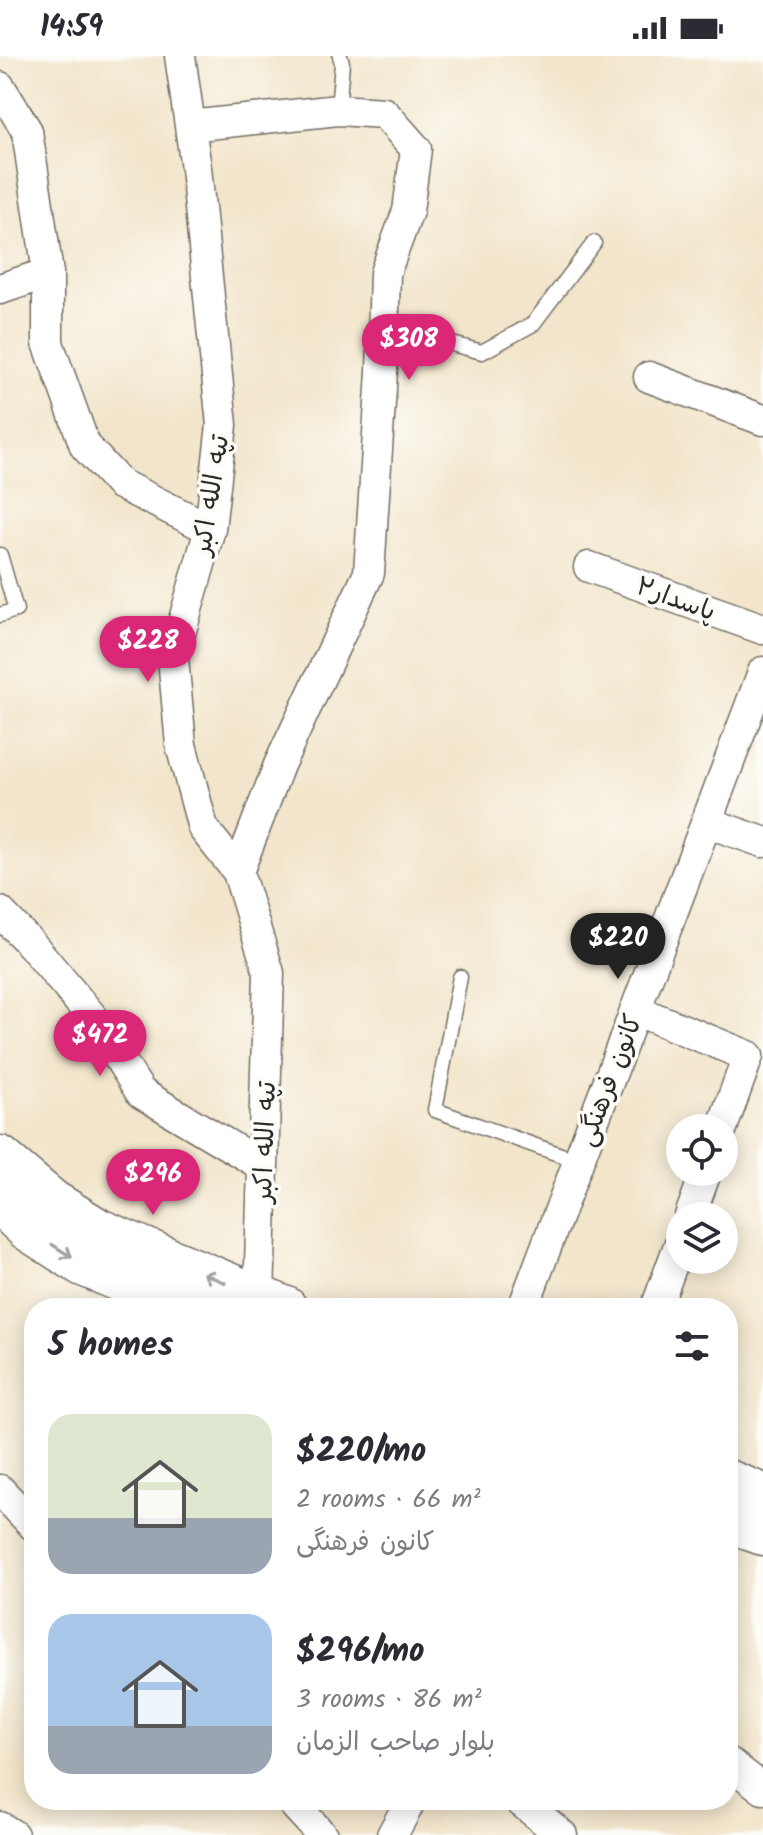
<!DOCTYPE html>
<meta charset="utf-8">
<style>
body{margin:0;font-family:Kalam,"Playpen Sans Arabic",sans-serif;background:#f2f2f3;color:#2b2b33;height:100vh;display:flex;flex-direction:column;font-size:30px;white-space:nowrap}
*{box-sizing:border-box;margin:0}
p{font-size:26px;color:#7c7c81}
.icon{flex:none;width:44px;height:44px;fill:none;stroke:currentColor;stroke-width:2;stroke-linecap:round;stroke-linejoin:round}
.map{position:relative;flex:1;overflow:hidden}
.drawer{position:absolute;left:24px;top:1242px;width:714px;height:512px;display:flex;flex-direction:column;background:#fff;border-radius:32px;box-shadow:0 4px 20px #0003}
.drawer>*{flex:none}
.tools{position:absolute;left:666px;top:1058px;display:grid;gap:16px}
.tools a{display:grid;place-items:center;width:72px;height:72px;border-radius:50%;background:#fff;box-shadow:0 4px 20px #0003;font-size:40px}
.price{position:absolute;translate:-50% -68px;padding:0 18px;border-radius:28px;background:#db2777;color:#fff;font-size:26px;line-height:52px;filter:drop-shadow(0 2px 4px #0008)}
.price::after{content:'';position:absolute;left:50%;top:48px;width:24px;height:18px;margin-left:-12px;background:inherit;clip-path:polygon(0 0,100% 0,50% 100%)}
.price.on{background:#222;color:#fff}
ul{padding:0;list-style:none}
li{display:flex;align-items:center;gap:24px;height:200px;padding:0 24px}
li span{display:grid;place-items:center;flex:none;width:224px;height:160px;border-radius:24px;color:#555}
li>.icon{margin-inline-start:auto}
span .icon{width:96px;height:96px;fill:#fffc;stroke-width:1}
li b{font-size:34px}
h2{display:flex;justify-content:space-between;align-items:center;height:96px;padding:0 24px;font-size:34px}
.status{display:flex;justify-content:space-between;align-items:center;height:56px;padding:0 40px;background:#fff;direction:ltr}
.status svg{height:22px;fill:currentColor}
.map>svg:first-child{display:block}
</style>
<div class="status"><b>14:59</b><svg viewBox="0 0 49 12"><path d="M0 12V9h3v3zM5 12V6h3v6zM10 12V3h3v9zM15 12V0h3v12zM26 1h20v11H26zM47 4h2v5h-2z"/></svg></div>
<div class="map">
<svg width="763" height="1779" viewBox="0 0 763 1779">
<rect width="100%" height="100%" fill="#fdfcf7"/>
<filter id="ink" filterUnits="userSpaceOnUse"><feTurbulence type="fractalNoise" baseFrequency=".0125" numOctaves="2"/><feDisplacementMap in="SourceGraphic" scale="16" xChannelSelector="R" yChannelSelector="G"/><feConvolveMatrix kernelMatrix="1 2 1 2 8 2 1 2 1" color-interpolation-filters="sRGB"/></filter>
<filter id="wash" filterUnits="userSpaceOnUse"><feTurbulence type="fractalNoise" baseFrequency=".006" numOctaves="4" result="noise"/><feDisplacementMap in="SourceGraphic" scale="32" xChannelSelector="R" yChannelSelector="G"/><feGaussianBlur stdDeviation="1.8" result="paint"/><feColorMatrix in="noise" values="0 0 0 0 0 0 0 0 0 0 0 0 0 0 0 0 0 1.4 0 .05"/><feComposite in="paint" operator="in"/></filter>
<g filter="url(#wash)">
<rect width="100%" height="100%" fill="#f2e5cb"/>
</g>
<g filter="url(#ink)">
<g fill="none" stroke-linecap="round" stroke-linejoin="round">
<!-- lane casing -->
<g stroke="#716c63" stroke-width="17">
<path id="lane" d="M338,54L342,7L340,0
M384,270L482,296L533,268L594,187
M0,499L16,554L0,559
M460,921L435,1054L578,1105"/>
</g>
<!-- street casing -->
<g stroke="#716c63" stroke-width="33">
<path id="street" d="M180,0L196,112L222,369L210,473L173,602L181,689L203,772L238,816L269,917L259,1241
M0,31L27,75L48,217V287L85,390L120,428L210,473
M190,70L338,54L384,57L416,93L408,155L385,217L382,316L369,517L279,709L238,816
M0,233L48,217
M649,321L763,364
M589,511L763,573
M706,766L763,786
M0,856L32,889L94,963L141,1037L263,1110
M635,954L748,1000L722,1072
M690,1160L706,1116
M523,1252L763,616
M656,1252L680,1187
M0,1434L34,1470
M728,1706L763,1733
M290,1744L322,1779
M519,1744L562,1779
M0,1771L13,1779
M392,1779L411,1744"/>
</g>
<!-- secondary casing -->
<g stroke="#716c63" stroke-width="45">
<path id="secondary" d="M0,1101L52,1145L99,1174L286,1252
M0,1148L27,1173L83,1209L187,1252
M728,1425L763,1439
M728,1466L763,1478"/>
</g>
<!-- lane -->
<use href="#lane" stroke="#fff" stroke-width="14"/>
<!-- street -->
<use href="#street" stroke="#fff" stroke-width="30"/>
<!-- secondary -->
<use href="#secondary" stroke="#fff" stroke-width="42"/>
</g>
<!-- one-way arrows -->
<defs><path id="oneway-shaft" d="M-6 0H5M1.5-3L5.5 0L1.5 3" fill="none" stroke-width="1.6" stroke-linecap="round" stroke-linejoin="round" transform="scale(2)"/></defs>
<g stroke="#a0a0a0">
<use href="#oneway-shaft" transform="translate(62 1195) rotate(33)"/>
<use href="#oneway-shaft" transform="translate(214 1222) rotate(-157)"/>
</g>
</g>
<g text-anchor="middle" stroke-width="7" stroke-linejoin="round" paint-order="stroke">
<!-- street labels -->
<g font-size="26" fill="#2b2b2b" stroke="#fdfcf7">
<text transform="translate(210 439) rotate(-81)" y="9">تپه الله اکبر</text>
<text transform="translate(676 542) rotate(20)" y="9">پاسدار۲</text>
<text transform="translate(609 1024) rotate(-69)" y="9">کانون فرهنگی</text>
<text transform="translate(264 1086) rotate(-88)" y="9">تپه الله اکبر</text>
</g>
</g>
</svg>
<div class="tools">
<a><svg class="icon" aria-label="locate" viewBox="0 0 24 24"><circle cx="12" cy="12" r="6"/><path d="M12 2v4M12 18v4M2 12h4M18 12h4"/></svg></a>
<a><svg class="icon" aria-label="layers" viewBox="0 0 24 24"><path d="M12 4l9 5-9 5-9-5zM3 14l9 5 9-5"/></svg></a>
</div>
<b class="price" style="left:409px;top:326px">$308</b>
<b class="price" style="left:148px;top:628px">$228</b>
<b class="price on" style="left:618px;top:925px">$220</b>
<b class="price" style="left:100px;top:1022px">$472</b>
<b class="price" style="left:153px;top:1161px">$296</b>
<section class="drawer">
<h2>5 homes<svg class="icon" aria-label="filters" viewBox="0 0 24 24"><path d="M4 7h16M4 17h16"/><circle cx="9" cy="7" r="2"/><circle cx="15" cy="17" r="2"/></svg></h2>
<ul>
<li><span style="background:linear-gradient(#dfe7d0 65%,#9aa5b1 0)"><svg class="icon" aria-label="home" viewBox="0 0 24 24"><path d="M3 11l9-7 9 7M6 9v11h12V9"/></svg></span><div><b>$220/mo</b><p>2 rooms · 66 m²</p><p>کانون فرهنگی</p></div></li>
<li><span style="background:linear-gradient(#a9c7e8 70%,#9aa5b1 0)"><svg class="icon" aria-label="home" viewBox="0 0 24 24"><path d="M3 11l9-7 9 7M6 9v11h12V9"/></svg></span><div><b>$296/mo</b><p>3 rooms · 86 m²</p><p>بلوار صاحب الزمان</p></div></li>
</ul>
</section>
</div>
